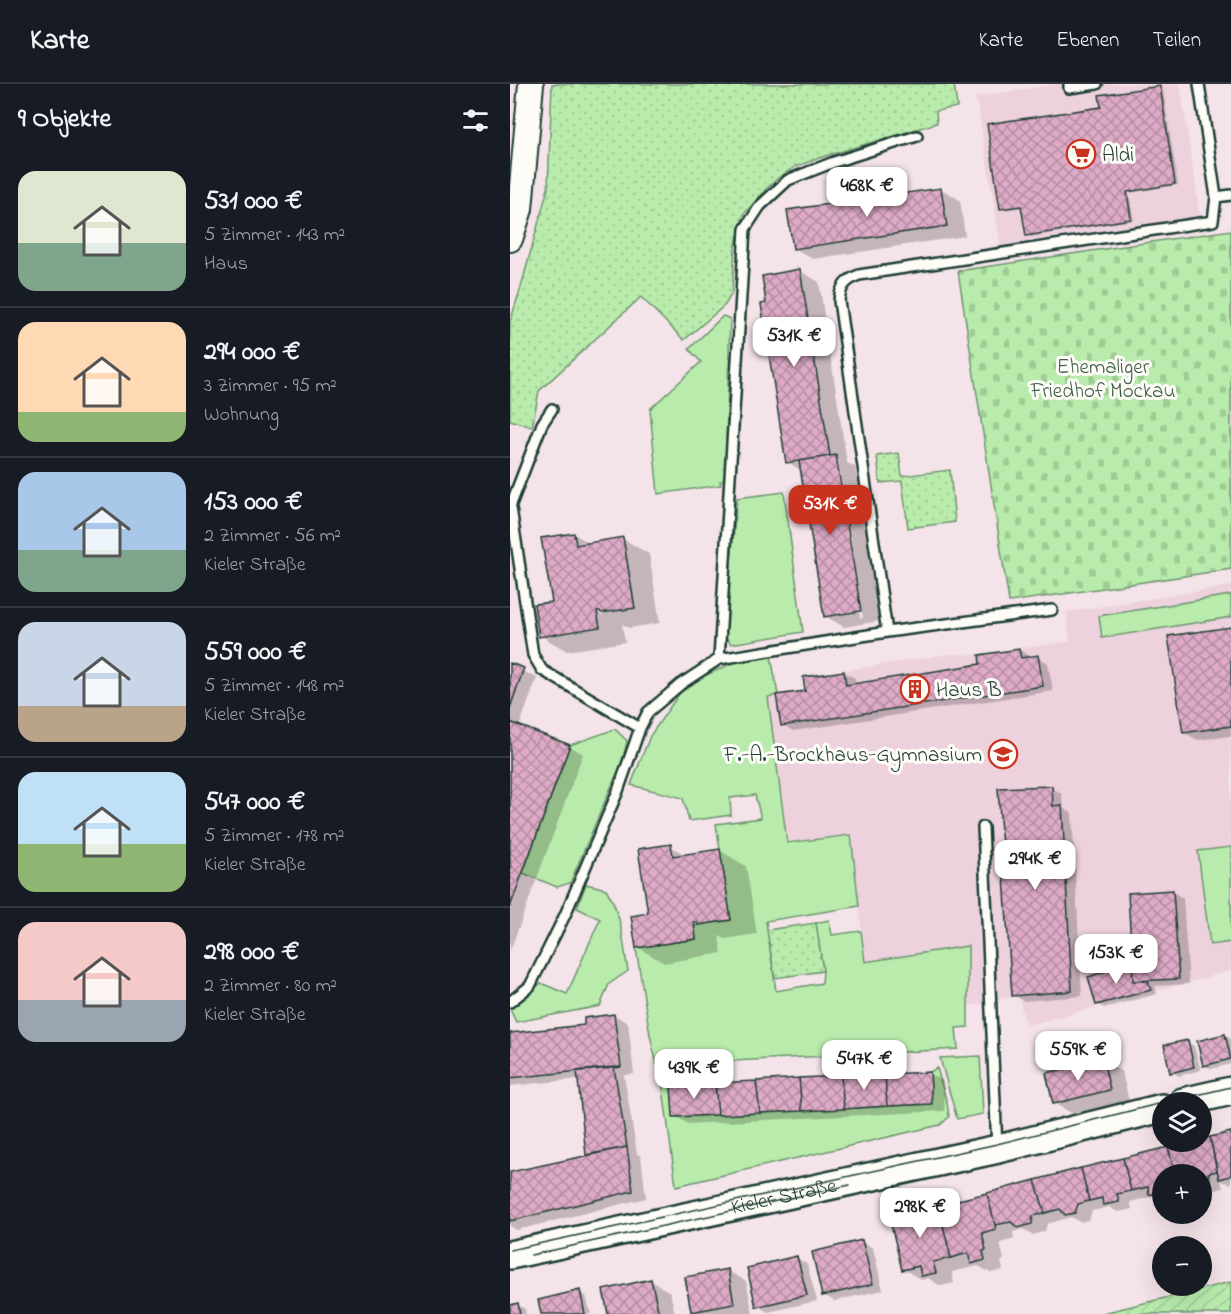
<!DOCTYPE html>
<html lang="de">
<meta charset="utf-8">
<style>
body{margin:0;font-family:"Indie Flower",sans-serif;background:#242831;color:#f1f3f6;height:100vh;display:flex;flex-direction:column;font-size:22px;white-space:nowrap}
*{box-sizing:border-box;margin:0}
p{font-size:20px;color:#9ea1a6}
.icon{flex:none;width:33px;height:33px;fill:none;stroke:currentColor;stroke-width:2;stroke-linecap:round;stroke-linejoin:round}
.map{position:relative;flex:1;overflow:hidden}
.drawer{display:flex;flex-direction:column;background:#171b24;width:510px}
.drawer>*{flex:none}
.fabs{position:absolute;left:642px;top:1008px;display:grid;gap:12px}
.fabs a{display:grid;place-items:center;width:60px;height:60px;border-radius:50%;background:#171b24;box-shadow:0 6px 24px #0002;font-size:30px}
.price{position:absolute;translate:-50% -51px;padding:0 14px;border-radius:12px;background:#fff;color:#222;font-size:20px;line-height:39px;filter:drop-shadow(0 2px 3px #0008)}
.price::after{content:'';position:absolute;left:50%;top:36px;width:18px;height:14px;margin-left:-9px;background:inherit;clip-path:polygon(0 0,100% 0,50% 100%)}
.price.active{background:#c8321e;color:#fff}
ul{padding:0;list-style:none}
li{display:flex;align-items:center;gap:18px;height:150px;padding:0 18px}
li+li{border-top:2px solid #363941}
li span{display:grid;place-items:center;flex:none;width:168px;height:120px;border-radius:18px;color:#555}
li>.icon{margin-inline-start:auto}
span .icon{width:72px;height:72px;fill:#fffc;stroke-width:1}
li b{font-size:26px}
h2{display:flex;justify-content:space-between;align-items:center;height:72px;padding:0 18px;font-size:26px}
header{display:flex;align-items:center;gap:36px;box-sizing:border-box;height:84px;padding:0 30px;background:#171b24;border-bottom:2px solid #363941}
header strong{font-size:28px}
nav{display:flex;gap:33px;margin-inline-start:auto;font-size:21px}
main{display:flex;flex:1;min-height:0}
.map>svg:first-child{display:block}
</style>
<header>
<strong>Karte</strong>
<nav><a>Karte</a><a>Ebenen</a><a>Teilen</a></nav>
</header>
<main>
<section class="drawer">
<h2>9 Objekte<svg class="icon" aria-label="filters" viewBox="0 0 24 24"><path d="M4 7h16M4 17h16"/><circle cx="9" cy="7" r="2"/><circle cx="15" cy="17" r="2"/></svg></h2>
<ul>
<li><span style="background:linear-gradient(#dfe7d0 60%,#7fa58c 0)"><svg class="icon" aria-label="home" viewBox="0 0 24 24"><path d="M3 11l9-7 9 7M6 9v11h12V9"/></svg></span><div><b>531 000 €</b><p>5 Zimmer · 143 m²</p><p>Haus</p></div></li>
<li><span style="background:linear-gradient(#ffd9b3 75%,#8fb573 0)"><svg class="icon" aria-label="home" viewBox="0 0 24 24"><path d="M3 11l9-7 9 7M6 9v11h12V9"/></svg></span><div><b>294 000 €</b><p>3 Zimmer · 95 m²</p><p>Wohnung</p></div></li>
<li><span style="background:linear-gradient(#a9c7e8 65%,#7fa58c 0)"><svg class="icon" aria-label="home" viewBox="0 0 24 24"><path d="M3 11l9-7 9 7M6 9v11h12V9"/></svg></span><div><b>153 000 €</b><p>2 Zimmer · 56 m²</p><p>Kieler Straße</p></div></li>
<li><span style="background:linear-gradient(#c9d6e8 70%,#b9a48a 0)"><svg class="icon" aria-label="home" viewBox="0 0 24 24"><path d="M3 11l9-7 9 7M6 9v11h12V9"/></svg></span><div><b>559 000 €</b><p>5 Zimmer · 148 m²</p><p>Kieler Straße</p></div></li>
<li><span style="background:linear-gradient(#bfe0f5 60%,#8fb573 0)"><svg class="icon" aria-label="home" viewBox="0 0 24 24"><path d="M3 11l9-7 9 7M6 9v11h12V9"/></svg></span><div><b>547 000 €</b><p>5 Zimmer · 178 m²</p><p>Kieler Straße</p></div></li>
<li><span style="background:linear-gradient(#f6c9c9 65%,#9aa5b1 0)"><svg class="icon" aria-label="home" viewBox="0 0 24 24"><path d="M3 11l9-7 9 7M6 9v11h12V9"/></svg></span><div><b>298 000 €</b><p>2 Zimmer · 80 m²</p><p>Kieler Straße</p></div></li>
</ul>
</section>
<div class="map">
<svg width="721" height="1230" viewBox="0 0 721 1230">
<defs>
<pattern id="cemetery-stones" width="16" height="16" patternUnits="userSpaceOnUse" patternTransform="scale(1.5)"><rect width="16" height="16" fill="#b9ecac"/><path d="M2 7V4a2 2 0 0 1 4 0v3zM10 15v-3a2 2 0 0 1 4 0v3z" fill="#9fcb95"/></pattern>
<pattern id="park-dots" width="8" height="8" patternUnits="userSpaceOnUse" patternTransform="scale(1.5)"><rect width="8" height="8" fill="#b9ecac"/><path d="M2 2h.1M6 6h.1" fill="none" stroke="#9fcb95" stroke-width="1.8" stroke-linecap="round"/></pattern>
<pattern id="garden-furrows" width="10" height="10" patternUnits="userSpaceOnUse" patternTransform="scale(1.5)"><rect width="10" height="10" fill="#b9ecac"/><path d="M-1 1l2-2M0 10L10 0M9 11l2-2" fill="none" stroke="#9fcb95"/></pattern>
<pattern id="building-cross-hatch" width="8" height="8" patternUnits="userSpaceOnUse" patternTransform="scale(1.5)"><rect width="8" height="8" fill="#deaac6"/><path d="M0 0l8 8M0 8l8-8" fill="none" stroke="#b38ca2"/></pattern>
</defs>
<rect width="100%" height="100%" fill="#f4e3e8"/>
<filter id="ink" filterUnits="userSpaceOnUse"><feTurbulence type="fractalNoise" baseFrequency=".0167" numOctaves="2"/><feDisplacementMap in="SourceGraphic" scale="12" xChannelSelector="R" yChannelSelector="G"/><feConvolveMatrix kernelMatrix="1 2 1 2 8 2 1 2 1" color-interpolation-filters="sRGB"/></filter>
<g filter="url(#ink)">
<!-- built -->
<path fill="#edd2de" d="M548,0H670L690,132L491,162L466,13Z
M721,502V887L515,942L509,911L458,922V862L355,878L341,751L277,759L257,612L295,607L293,593L438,570L469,571L560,557L556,528Z"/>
<!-- grass -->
<path fill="#b9ecac" stroke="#6c9470" stroke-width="1.5" d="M213,232L220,235L215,396L210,397L211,401L148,410L140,325L191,278L179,265Z
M274,408L293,548L221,560L214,551L227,414Z
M721,511V533L592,554L589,532Z
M261,572L268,611L258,613L277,759L341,751L349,822L256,837L266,907L312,899L313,887L306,839L319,836L322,851L351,847L355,878L458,862V943L446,944L448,965L147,981L140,951L126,864L186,855L184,842L221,836L206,740L251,734L245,711L220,714L221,731L179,737L173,714L121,701L140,652L169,610L192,593L227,577Z
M105,645L117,657L113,675L60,799L47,803L13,789L60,661Z
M721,763V858L700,861L688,767Z
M76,800L96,805C112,829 113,859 118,887L99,900L90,922L6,938L0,925L31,899L57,910L90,835L67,824Z
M470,972L473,1030L447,1035L430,974Z
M427,984L437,1019L439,1033L430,1041L166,1102L151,990L162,989L164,1033L421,1020L420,988Z"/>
<!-- cemetery -->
<path fill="url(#cemetery-stones)" stroke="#6c9470" stroke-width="1.5" d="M721,146V485L499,518L448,187Z"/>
<!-- park -->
<path fill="url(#park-dots)" stroke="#6c9470" stroke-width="1.5" d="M42,0H444L447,23L426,27L427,39L309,74L285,83L268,94L255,106L234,130L225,163L222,209L215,221L174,256L131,213L29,307L22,343L0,336V238L11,203L38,104Z
M389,369L392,392L440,386L445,438L398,444L392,397L370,399L367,372Z
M306,839L313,887L265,894L257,846Z"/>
<!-- garden -->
<path fill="url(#garden-furrows)" stroke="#6c9470" stroke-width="1.5" d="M721,1198V1230H589Z"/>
<!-- shadow -->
<path fill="#0003" fill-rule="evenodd" d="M650,4L653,6L668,101L619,109L624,136L520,153L517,151L513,123L494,126L491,125L593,25Z
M431,105L450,116L455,152L303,175L284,164Z
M290,187L309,198L337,379L345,383L369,537L334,543L315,532L292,387L278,378L258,220ZM325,375H328L353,534H350Z
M64,450L81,460L113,455L139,470L150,539L119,544L112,540L115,558L57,567L31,552L43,519ZM81,522L92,528V532L80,524Z
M721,544V652L688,656L674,649Z
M509,566L520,572V574L528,573L538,579L543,607L283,647L273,641L297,608L334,588L345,594L346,601L472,581Z
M0,581L27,594L9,643L60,662L73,670L0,867Z
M541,703L552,710L553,724L562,729L572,912L514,917L503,911Z
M160,762L177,772L209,766L236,782L247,850L215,855L209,852L212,869L154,879L127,863Z
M663,808L673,814L679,900L645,902L647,910L594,924L587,920L622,881Z
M104,931L118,939L124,990L114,991L127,1070L131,1072L136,1114L7,1146L0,1142V1089L81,1072L78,1070L69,995L0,1002V950L76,943Z
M715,952L721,955V980L701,985L694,981Z
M677,958L684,962L691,986L669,992L662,988Z
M593,977L612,988L619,1017L563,1030L544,1019Z
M420,990L433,997L435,1027L178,1040L165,1032Z
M721,1050V1100L711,1097L713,1104L698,1108L692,1104V1090H652V1117L644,1112L620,1118L622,1125L608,1128L599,1123L582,1127L579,1136L570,1138L561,1133L537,1140L535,1147L523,1151L513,1145L503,1148L504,1155L490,1159L494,1176L491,1177L493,1186L481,1189L468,1182L442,1188L444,1199L431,1202L418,1194L412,1196L393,1185L478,1110Z
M352,1158L363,1164L373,1206L324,1217L314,1211Z
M287,1174L297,1180L307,1217L258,1228L248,1222Z
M218,1187L236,1197L243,1230H188L183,1227Z
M141,1197L160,1208L165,1230H100Z
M69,1208L76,1212L81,1230H33Z
M8,1221L15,1225L16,1230H0V1223Z"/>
<!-- building -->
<path fill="url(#building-cross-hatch)" stroke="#1f3d34" stroke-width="1.5" d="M650,2L665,100L617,108L621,135L516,152L511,122L490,125L477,40L591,23L589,11Z
M431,104L437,142L283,165L277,126Z
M290,185L320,372L276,379L251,220L256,219L252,192Z
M326,371L351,527L314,533L289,377Z
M64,449L66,461L113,453L125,524L91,529L90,527H87L90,543L29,553L24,520L42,518L31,454Z
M721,543V642L673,649L658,552Z
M509,565L511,574L528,571L533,602L271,642L266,611L295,607L293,593L334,587L336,601L470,580L469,571Z
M0,579L14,584L0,624Z
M0,638L60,661L0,823Z
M542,702L543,722L552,721L562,907L502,912L488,704Z
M161,760L163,772L210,765L221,836L188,841L187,838H184L186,855L126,864L121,832L138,829L128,765Z
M663,806L669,895L623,897L618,809Z
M622,879L623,897H638L641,906L586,921L578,893Z
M104,930L111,983L0,994V949L74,941V934Z
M715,950L721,975L693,982L687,957Z
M678,956L684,983L660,989L654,961Z
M593,976L600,1006L543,1020L536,989Z
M104,983L117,1063L76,1071L67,987Z
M420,988L422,1020L377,1022L375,990Z
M375,990L377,1022L334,1025L331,992Z
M331,992L334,1025L292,1027L289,994Z
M289,994L292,1027L250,1029L246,997Z
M246,997L250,1029L208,1031L205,999Z
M205,999L208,1031L163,1033L161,1001Z
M721,1048V1092L709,1095L700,1053Z
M700,1053L707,1087L698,1089L700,1097L692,1099V1090H665L658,1063L682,1058H692V1055Z
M117,1063L123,1107L0,1137V1088Z
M658,1063L665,1090H652V1108L639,1111L638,1103L621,1107L613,1074Z
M613,1074L621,1107L607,1110L609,1118L593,1121L592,1114L579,1117L571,1084Z
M571,1084L579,1117L568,1120L565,1129L555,1131L550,1125L535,1129L525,1096Z
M525,1096L535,1129L523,1132L522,1140L508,1144L501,1138L485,1141L477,1109Z
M477,1109L486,1145L472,1149L476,1166L473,1167L475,1176L461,1180L458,1169L441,1174L428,1121Z
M428,1121L441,1174L423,1178L426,1189L411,1192L409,1182L392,1186L379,1132Z
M352,1156L363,1200L312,1212L302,1168Z
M287,1172L297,1211L246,1223L237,1184Z
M218,1185L224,1220L181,1228L175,1193Z
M141,1195L149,1230H98L93,1206Z
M70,1206L75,1230H31L28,1216Z
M8,1219L10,1230H0V1221Z"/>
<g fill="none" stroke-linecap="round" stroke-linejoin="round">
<!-- service casing -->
<g stroke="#1f3d34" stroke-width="14">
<path id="service" d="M559,0V4L587,0
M689,0L706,113L721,111
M0,423L32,340L42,325
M1,424L23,571L32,586L130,644
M377,548L329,217C330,203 336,196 349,191L703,137L706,113
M209,575L235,145L250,122L278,96L324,78L407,52
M473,743L487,1064
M0,918L20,902L55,831L108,707L130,644L138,628L171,600L209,575L377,548L542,526"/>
</g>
<!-- tertiary casing -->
<g stroke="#1f3d34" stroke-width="28">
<path id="tertiary" d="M0,155L10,125L21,0"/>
</g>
<!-- secondary casing -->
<g stroke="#1f3d34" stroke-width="32">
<g id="secondary">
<path d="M673,1018L721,1007"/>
<path id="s1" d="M0,1171L488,1065L652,1024"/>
</g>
</g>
<!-- service -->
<use href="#service" stroke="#fdfcf7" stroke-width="9"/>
<!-- tertiary -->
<use href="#tertiary" stroke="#fdfcf7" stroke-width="24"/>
<!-- secondary -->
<use href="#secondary" stroke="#fdfcf7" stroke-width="27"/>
<!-- tram -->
<path stroke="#1f3d34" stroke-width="1.5" d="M657,1018L721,1003
M0,1166L487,1060L652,1019
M21,1171L340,1101"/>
</g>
</g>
<!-- icons -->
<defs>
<g id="supermarket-ring" transform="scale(1.5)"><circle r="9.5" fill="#fdfcf7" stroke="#c8321e" stroke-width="1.5"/><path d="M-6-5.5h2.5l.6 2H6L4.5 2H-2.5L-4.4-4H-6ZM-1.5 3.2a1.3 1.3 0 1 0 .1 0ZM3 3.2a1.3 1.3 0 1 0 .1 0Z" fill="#c8321e"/></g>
<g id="building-ring" transform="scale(1.5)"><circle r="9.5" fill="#fdfcf7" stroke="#c8321e" stroke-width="1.5"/><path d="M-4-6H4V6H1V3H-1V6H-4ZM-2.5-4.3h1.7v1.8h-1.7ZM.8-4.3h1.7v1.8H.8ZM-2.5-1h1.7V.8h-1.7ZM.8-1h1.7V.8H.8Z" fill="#c8321e"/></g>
<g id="school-ring" transform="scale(1.5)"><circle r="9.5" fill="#fdfcf7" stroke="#c8321e" stroke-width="1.5"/><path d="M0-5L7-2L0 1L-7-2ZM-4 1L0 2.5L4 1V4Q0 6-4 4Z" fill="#c8321e"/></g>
</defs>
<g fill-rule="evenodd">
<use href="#supermarket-ring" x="571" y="70"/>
<use href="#building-ring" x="405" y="605"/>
<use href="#school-ring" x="493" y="670"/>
</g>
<g text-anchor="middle" stroke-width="6" stroke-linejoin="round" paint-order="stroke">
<!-- poi labels -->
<g font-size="21" fill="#1f3d34" stroke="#fdfcf7" text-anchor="start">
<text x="592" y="77">Aldi</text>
<text x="426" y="612">Haus B</text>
<text x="472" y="677" text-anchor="end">F.-A.-Brockhaus-Gymnasium</text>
</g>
<!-- park labels -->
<g font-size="21" fill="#3e604c" stroke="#fdfcf7">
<text x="593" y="289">Ehemaliger<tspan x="593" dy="24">Friedhof Mockau</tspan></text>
</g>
<!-- street labels -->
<g font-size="21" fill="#1f3d34" stroke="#fdfcf7">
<text dy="7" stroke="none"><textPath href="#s1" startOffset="280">Kieler Straße</textPath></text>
</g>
</g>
</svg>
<div class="fabs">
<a><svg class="icon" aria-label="layers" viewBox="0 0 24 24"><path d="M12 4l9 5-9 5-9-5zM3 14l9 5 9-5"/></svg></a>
<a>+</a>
<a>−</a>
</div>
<b class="price" style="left:357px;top:134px">468K €</b>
<b class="price" style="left:284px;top:284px">531K €</b>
<b class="price active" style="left:320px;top:452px">531K €</b>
<b class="price" style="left:525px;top:807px">294K €</b>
<b class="price" style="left:606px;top:901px">153K €</b>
<b class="price" style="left:568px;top:998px">559K €</b>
<b class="price" style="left:354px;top:1007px">547K €</b>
<b class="price" style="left:184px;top:1016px">439K €</b>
<b class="price" style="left:410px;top:1155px">298K €</b>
</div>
</main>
